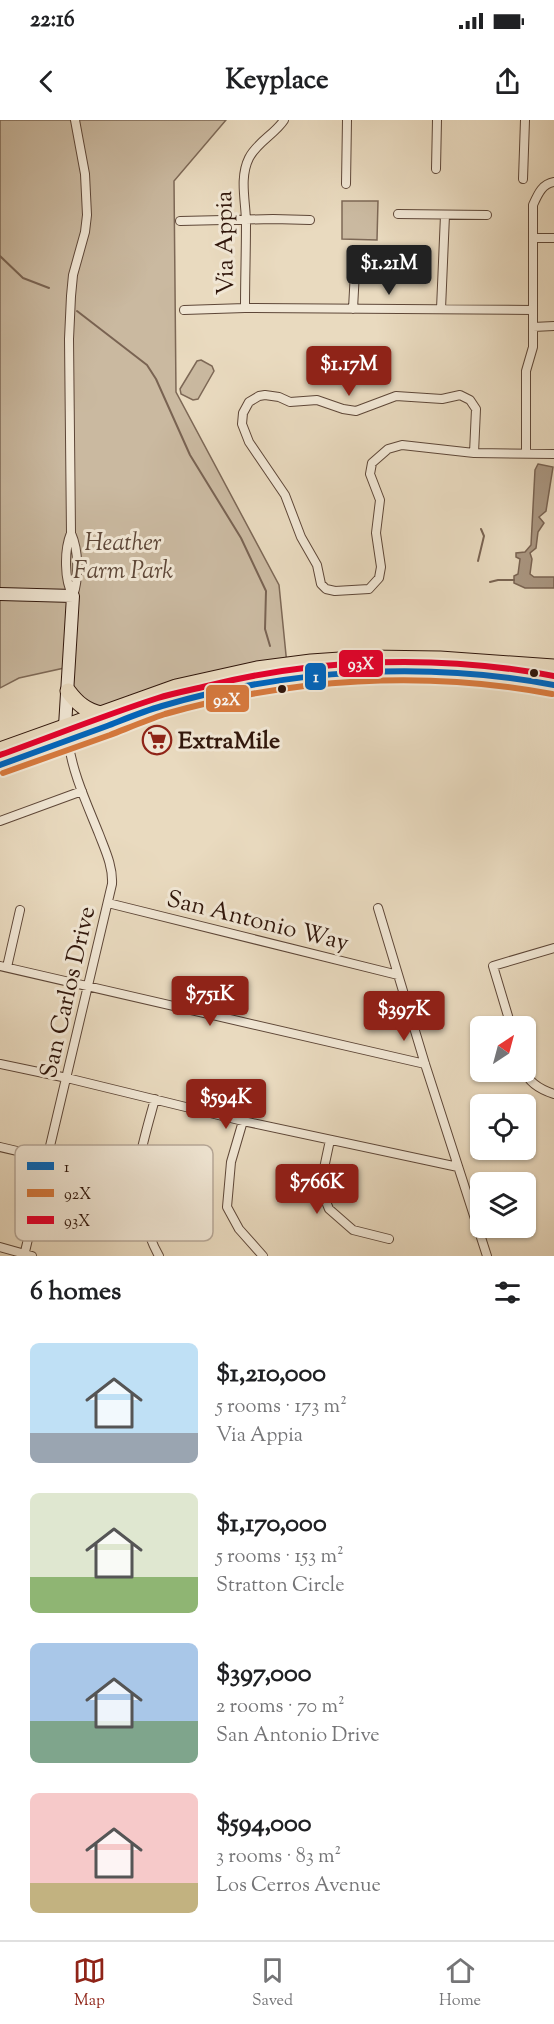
<!DOCTYPE html>
<meta charset="utf-8">
<style>
body{margin:0;font-family:"Sorts Mill Goudy",serif;background:#f2f2f2;color:#202124;height:100vh;display:flex;flex-direction:column;font-size:22px;white-space:nowrap}
*{box-sizing:border-box;margin:0}
p{font-size:20px;color:#757577}
.icon{flex:none;width:33px;height:33px;fill:none;stroke:currentColor;stroke-width:2;stroke-linecap:round;stroke-linejoin:round}
.map{position:relative;height:1136px;overflow:hidden}
.side{display:flex;flex-direction:column;background:#fff;flex:1}
.side>*{flex:none}
.needle{width:39px;rotate:36deg}
.fabs{position:absolute;left:470px;top:896px;display:grid;gap:12px}
.fabs a{display:grid;place-items:center;width:66px;height:66px;border-radius:9px;background:#fff;box-shadow:0 2px 4px #0004;font-size:30px}
.price{position:absolute;translate:-50% -51px;padding:0 14px;border-radius:6px;background:#8f2418;color:#fff;font-size:20px;line-height:39px;filter:drop-shadow(0 2px 3px #0008)}
.price::after{content:'';position:absolute;left:50%;top:36px;width:18px;height:14px;margin-left:-9px;background:inherit;clip-path:polygon(0 0,100% 0,50% 100%)}
.price.on{background:#222;color:#fff}
ul{padding:0;list-style:none}
li{display:flex;align-items:center;gap:18px;height:150px;padding:0 30px}
li span{display:grid;place-items:center;flex:none;width:168px;height:120px;border-radius:9px;color:#555}
li>.icon{margin-inline-start:auto}
span .icon{width:72px;height:72px;fill:#fffc;stroke-width:1}
li b{font-size:26px}
h2{display:flex;justify-content:space-between;align-items:center;height:72px;padding:0 30px;font-size:26px}
.status{display:flex;justify-content:space-between;align-items:center;height:42px;padding:0 30px;background:#fff;direction:ltr}
.status svg{height:16px;fill:currentColor}
header{display:flex;justify-content:space-between;align-items:center;height:78px;padding:0 30px;background:#fff;font-size:27px;font-weight:800}
.dock{display:flex;justify-content:space-around;align-items:center;height:84px;border-top:2px solid #e0e0e0;background:#fff;font-size:16px;color:#757577}
.dock a{display:grid;justify-items:center;gap:3px}
.dock .on{color:#8f2418}
.map>svg:first-child{display:block}
</style>
<div class="status"><b>22:16</b><svg viewBox="0 0 49 12"><path d="M0 12V9h3v3zM5 12V6h3v6zM10 12V3h3v9zM15 12V0h3v12zM26 1h20v11H26zM47 4h2v5h-2z"/></svg></div>
<header><svg class="icon" aria-label="back" viewBox="0 0 24 24"><path d="M15 5l-7 7 7 7"/></svg>Keyplace<svg class="icon" aria-label="share" viewBox="0 0 24 24"><path d="M12 15V3M7 8l5-5 5 5M5 13v7h14v-7"/></svg></header>
<div class="map">
<svg width="554" height="1136" viewBox="0 0 554 1136">
<rect width="100%" height="100%" fill="#e9dabf"/>
<filter id="stains"><feTurbulence type="fractalNoise" baseFrequency=".00333" numOctaves="4"/><feColorMatrix values="0 0 0 0 .2 0 0 0 0 .09 0 0 0 0 .02 0 0 0 .5 -.17"/></filter>
<radialGradient id="worn" r=".72"><stop offset=".6" stop-color="#630" stop-opacity="0"/><stop offset="1" stop-color="#630" stop-opacity=".3"/></radialGradient>
<!-- green -->
<path fill="#cab9a0" stroke="#7d6856" stroke-width="1.5" d="M0,0H226L174,61L176,272L279,465L287,545L101,594L76,581L69,547L19,558L0,568Z
M342,81H378L377,120L342,119Z
M201,240L212,246L214,251L198,279L193,280L181,274L180,269L197,241Z"/>
<!-- water -->
<path fill="#aa9782" stroke="#796352" stroke-width="1.5" d="M538,344L553,347L546,391L539,397L544,403L538,412L536,428L530,433L532,439L530,454L534,457H554V468H525L514,463V456L518,454L520,439L516,437V433L525,432L531,425L535,350Z"/>
<g fill="none" stroke-linecap="round" stroke-linejoin="round">
<!-- stream -->
<path stroke="#796352" stroke-width="2" d="M0,136L23,158L49,168
M77,191L147,245L156,259L190,335L241,418L266,471L265,509L270,526
M478,441L484,416L481,409
M490,462L498,460H514"/>
<!-- street casing -->
<g stroke="#5e4738" stroke-width="10">
<path id="street" d="M436,49L437,0
M523,59L525,0
M346,64L347,0
M398,94L487,95
M180,101L273,99L310,100
M534,118H554
M245,188C245,159 246,131 246,103C246,82 239,58 249,38C257,22 275,14 284,0
M353,189L356,132
M441,189L445,95
M184,190L245,188L533,190
M533,207L554,206
M265,275L279,277L290,282L317,280L343,289L356,291L396,276L442,279L460,275L470,280L476,289L474,333L402,325L388,329L372,343L370,354L380,380L376,413L381,447L379,458L369,469L335,471L326,469L321,464L317,445L301,417L285,375L249,322L242,304L243,293L249,282L259,276Z
M526,332V251L533,227V85C538,74 542,64 554,62
M474,333L554,334
M71,413L69,219L71,176L73,155L85,112L87,95L85,54L75,0
M71,413C79,431 79,458 73,476C64,460 64,430 71,413Z
M0,701L82,671
M108,783L398,855
M378,788L425,944L487,1136
M0,846L425,944
M7,847L20,790
M511,906L493,846L554,828
M0,944L67,958L243,1001L458,1047
M525,951C529,964 542,970 554,974
M155,979C149,1001 142,1024 138,1047C134,1071 147,1115 159,1136
M243,1001L231,1042L227,1087L239,1109L263,1136
M330,1020L320,1067L329,1089L353,1110L389,1119
M0,1027L47,1038
M0,1127L32,1136
M24,1136L112,764C113,746 105,730 99,714C87,684 72,652 68,620"/>
</g>
<!-- secondary casing -->
<g stroke="#30160b" stroke-width="14">
<path id="secondary" d="M0,474L73,476L65,606L67,615"/>
</g>
<!-- highway casing -->
<g stroke="#30160b" stroke-width="17">
<path id="highway" d="M68,571C77,583 86,591 101,594
M0,630L176,567L257,549L311,542L369,538L440,539L554,547
M0,645L162,586L257,563L349,552L410,551L511,557L554,565"/>
</g>
<!-- street -->
<use href="#street" stroke="#f1e7d5" stroke-width="8"/>
<!-- secondary -->
<use href="#secondary" stroke="#f1e7d5" stroke-width="12"/>
<!-- highway -->
<use href="#highway" stroke="#e9dabf" stroke-width="15"/>
<!-- bus-1 casing -->
<g stroke="#f1e7d5" stroke-width="10">
<path id="bus-1" d="M0,645C36,632 71,619 107,606C125,599 144,591 162,586C289,549 425,541 554,565"/>
</g>
<!-- bus-2 casing -->
<g stroke="#f1e7d5" stroke-width="10">
<path id="bus-2" d="M3,653C39,640 74,628 110,615C128,608 147,600 165,594C291,558 424,550 552,574"/>
</g>
<!-- bus-3 casing -->
<g stroke="#f1e7d5" stroke-width="10">
<path id="bus-3" d="M0,635C53,616 105,595 158,578C174,573 191,570 207,566C320,538 439,534 554,556"/>
</g>
<!-- bus-1 -->
<use href="#bus-1" stroke="#0065bd" stroke-width="6"/>
<!-- bus-2 -->
<use href="#bus-2" stroke="#d6793d" stroke-width="6"/>
<!-- bus-3 -->
<use href="#bus-3" stroke="#e4002b" stroke-width="6"/>
</g>
<!-- icons -->
<defs>
<g id="supermarket-ring" transform="scale(1.5)"><circle r="9.5" fill="#f1e7d5" stroke="#8f2418" stroke-width="1.5"/><path d="M-6-5.5h2.5l.6 2H6L4.5 2H-2.5L-4.4-4H-6ZM-1.5 3.2a1.3 1.3 0 1 0 .1 0ZM3 3.2a1.3 1.3 0 1 0 .1 0Z" fill="#8f2418"/></g>
</defs>
<g fill-rule="evenodd">
<use href="#supermarket-ring" x="157" y="620"/>
</g>
<!-- markers -->
<g fill="#30160b" stroke="#f1e7d5" stroke-width="2">
<circle cx="534" cy="553" r="5"/>
<circle cx="282" cy="569" r="5"/>
</g>
<g text-anchor="middle" stroke-width="6" stroke-linejoin="round" paint-order="stroke">
<!-- street labels -->
<g font-size="24" fill="#30160b" stroke="#f1e7d5">
<text transform="translate(224 123) rotate(-91)" y="8">Via Appia</text>
<text transform="translate(258 800) rotate(14)" y="8">San Antonio Way</text>
<text transform="translate(67 872) rotate(-77)" y="8">San Carlos Drive</text>
</g>
<!-- park labels -->
<g font-size="24" font-style="italic" fill="#5e4738" stroke="#f1e7d5">
<text x="123" y="430">Heather<tspan x="123" dy="28">Farm Park</tspan></text>
</g>
<!-- poi labels -->
<g font-size="24" font-weight="bold" fill="#30160b" stroke="#f1e7d5" text-anchor="start">
<text x="178" y="628">ExtraMile</text>
</g>
</g>
<!-- legend -->
<rect x="15" y="1025" width="198" height="96" rx="9" fill="#f1e7d5" stroke="#b7a898" stroke-width="1.5"/>
<rect x="27" y="1042" width="27" height="8" fill="#0065bd"/>
<rect x="27" y="1069" width="27" height="8" fill="#d6793d"/>
<rect x="27" y="1096" width="27" height="8" fill="#e4002b"/>
<g font-size="16" fill="#30160b">
<text x="64" y="1052">1</text>
<text x="64" y="1079">92X</text>
<text x="64" y="1106">93X</text>
</g>
<g stroke="#f1e7d5" stroke-width="2">
<rect x="338" y="529" width="46" height="29" rx="6" fill="#e4002b"/>
<rect x="304" y="542" width="23" height="29" rx="6" fill="#0065bd"/>
<rect x="205" y="564" width="45" height="29" rx="6" fill="#d6793d"/>
</g>
<g font-size="16" text-anchor="middle" font-weight="bold" fill="#fff">
<text x="361" y="549">93X</text>
<text x="316" y="562">1</text>
<text x="227" y="585">92X</text>
</g>
<rect width="100%" height="100%" filter="url(#stains)"/>
<rect width="100%" height="100%" fill="url(#worn)"/>
</svg>
<div class="fabs">
<a><svg class="needle" viewBox="-14 -14 28 28"><path d="M0-13l5 13h-10z" fill="#e53935"/><path d="M0 13l5-13h-10z" fill="#757577"/></svg></a>
<a><svg class="icon" aria-label="locate" viewBox="0 0 24 24"><circle cx="12" cy="12" r="6"/><path d="M12 2v4M12 18v4M2 12h4M18 12h4"/></svg></a>
<a><svg class="icon" aria-label="layers" viewBox="0 0 24 24"><path d="M12 4l9 5-9 5-9-5zM3 14l9 5 9-5"/></svg></a>
</div>
<b class="price on" style="left:389px;top:176px">$1.21M</b>
<b class="price" style="left:349px;top:277px">$1.17M</b>
<b class="price" style="left:210px;top:907px">$751K</b>
<b class="price" style="left:404px;top:922px">$397K</b>
<b class="price" style="left:226px;top:1010px">$594K</b>
<b class="price" style="left:317px;top:1095px">$766K</b>
</div>
<section class="side">
<h2>6 homes<svg class="icon" aria-label="filters" viewBox="0 0 24 24"><path d="M4 7h16M4 17h16"/><circle cx="9" cy="7" r="2"/><circle cx="15" cy="17" r="2"/></svg></h2>
<ul>
<li><span style="background:linear-gradient(#bfe0f5 75%,#9aa5b1 0)"><svg class="icon" aria-label="home" viewBox="0 0 24 24"><path d="M3 11l9-7 9 7M6 9v11h12V9"/></svg></span><div><b>$1,210,000</b><p>5 rooms · 173 m²</p><p>Via Appia</p></div></li>
<li><span style="background:linear-gradient(#dfe7d0 70%,#8fb573 0)"><svg class="icon" aria-label="home" viewBox="0 0 24 24"><path d="M3 11l9-7 9 7M6 9v11h12V9"/></svg></span><div><b>$1,170,000</b><p>5 rooms · 153 m²</p><p>Stratton Circle</p></div></li>
<li><span style="background:linear-gradient(#a9c7e8 65%,#7fa58c 0)"><svg class="icon" aria-label="home" viewBox="0 0 24 24"><path d="M3 11l9-7 9 7M6 9v11h12V9"/></svg></span><div><b>$397,000</b><p>2 rooms · 70 m²</p><p>San Antonio Drive</p></div></li>
<li><span style="background:linear-gradient(#f6c9c9 75%,#c2b280 0)"><svg class="icon" aria-label="home" viewBox="0 0 24 24"><path d="M3 11l9-7 9 7M6 9v11h12V9"/></svg></span><div><b>$594,000</b><p>3 rooms · 83 m²</p><p>Los Cerros Avenue</p></div></li>
</ul>
</section>
<nav class="dock">
<a class="on"><svg class="icon" aria-label="map" viewBox="0 0 24 24"><path d="M3 6l6-2 6 2 6-2v14l-6 2-6-2-6 2zM9 4v14M15 6v14"/></svg>Map</a>
<a><svg class="icon" aria-label="saved" viewBox="0 0 24 24"><path d="M7 4h10v16l-5-4-5 4z"/></svg>Saved</a>
<a><svg class="icon" aria-label="home" viewBox="0 0 24 24"><path d="M3 11l9-7 9 7M6 9v11h12V9"/></svg>Home</a>
</nav>
